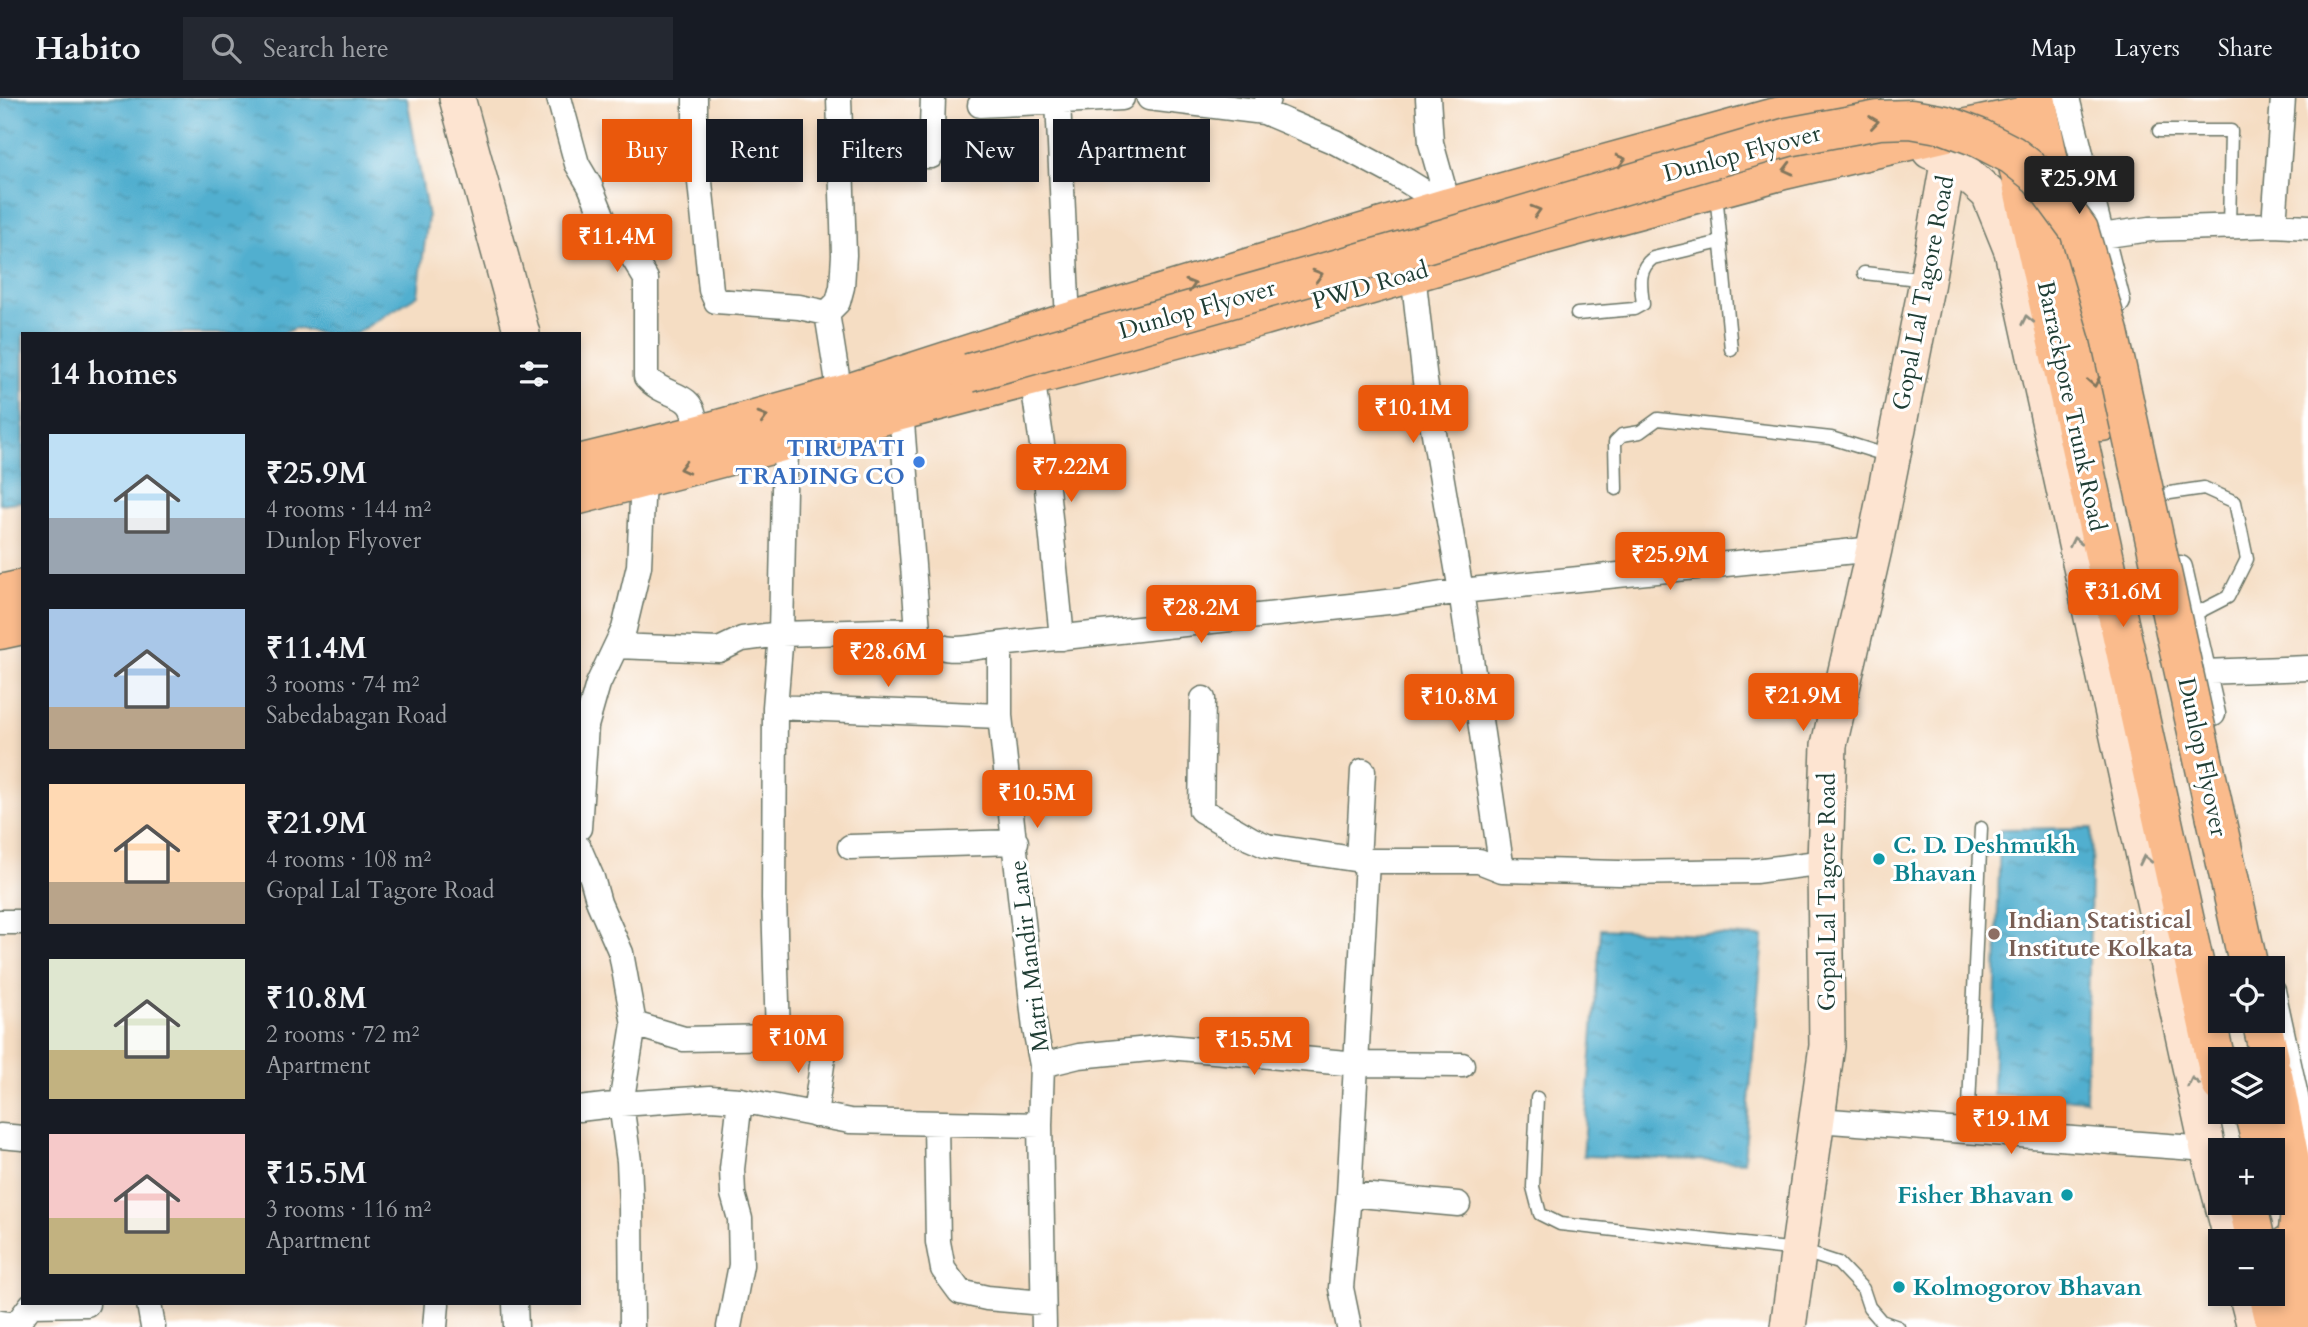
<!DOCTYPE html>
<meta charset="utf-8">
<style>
body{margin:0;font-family:Cardo,serif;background:#242831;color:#f1f3f6;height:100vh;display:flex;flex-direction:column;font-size:26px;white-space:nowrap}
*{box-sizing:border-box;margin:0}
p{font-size:23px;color:#9ea1a6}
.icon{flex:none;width:38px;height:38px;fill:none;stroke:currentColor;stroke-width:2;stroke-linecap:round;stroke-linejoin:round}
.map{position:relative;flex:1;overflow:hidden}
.sheet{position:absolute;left:21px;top:234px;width:560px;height:973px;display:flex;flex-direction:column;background:#171b24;border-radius:0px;box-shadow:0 4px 10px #0003}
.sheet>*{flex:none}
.hud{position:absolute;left:602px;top:21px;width:665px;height:63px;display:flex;gap:14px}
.buttons{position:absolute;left:2208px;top:858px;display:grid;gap:14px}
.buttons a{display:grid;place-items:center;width:77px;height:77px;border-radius:0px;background:#171b24;box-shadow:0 4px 10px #0003;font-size:35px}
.price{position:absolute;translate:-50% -60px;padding:0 16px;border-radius:7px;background:#ea580c;color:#fff;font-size:23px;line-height:46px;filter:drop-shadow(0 2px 4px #0008)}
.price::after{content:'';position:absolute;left:50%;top:42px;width:21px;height:16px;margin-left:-10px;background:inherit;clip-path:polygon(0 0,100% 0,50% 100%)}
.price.on{background:#222;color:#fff}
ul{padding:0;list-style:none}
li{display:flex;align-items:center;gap:21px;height:175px;padding:0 28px}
li span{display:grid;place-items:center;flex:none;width:196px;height:140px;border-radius:0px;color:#555}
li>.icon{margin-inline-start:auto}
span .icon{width:84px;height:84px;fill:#fffc;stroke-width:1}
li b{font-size:30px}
h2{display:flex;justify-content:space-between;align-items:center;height:84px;padding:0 28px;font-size:30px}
.chip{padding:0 24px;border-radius:0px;background:#171b24;box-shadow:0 4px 10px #0003;font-size:24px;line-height:63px}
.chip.on{background:#ea580c;color:#fff}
header{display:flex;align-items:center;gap:42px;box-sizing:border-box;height:98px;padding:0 35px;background:#171b24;border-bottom:2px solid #363941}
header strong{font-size:33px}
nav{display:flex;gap:38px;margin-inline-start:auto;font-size:24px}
.search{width:490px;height:63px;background:#242831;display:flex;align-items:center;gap:18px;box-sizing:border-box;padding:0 24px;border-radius:0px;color:#9ea1a6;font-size:26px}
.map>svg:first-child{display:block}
</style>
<header>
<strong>Habito</strong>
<div class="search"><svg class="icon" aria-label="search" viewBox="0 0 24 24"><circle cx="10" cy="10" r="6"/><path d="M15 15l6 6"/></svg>Search here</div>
<nav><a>Map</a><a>Layers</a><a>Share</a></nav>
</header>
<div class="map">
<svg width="2308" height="1229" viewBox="0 0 2308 1229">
<defs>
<pattern id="water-ripples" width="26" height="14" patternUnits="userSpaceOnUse" patternTransform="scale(1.75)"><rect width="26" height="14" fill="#51afcf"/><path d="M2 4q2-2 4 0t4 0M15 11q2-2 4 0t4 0" fill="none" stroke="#4390a9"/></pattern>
</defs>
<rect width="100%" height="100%" fill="#fff"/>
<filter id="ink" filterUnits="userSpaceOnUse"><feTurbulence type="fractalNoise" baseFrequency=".0143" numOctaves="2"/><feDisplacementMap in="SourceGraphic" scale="14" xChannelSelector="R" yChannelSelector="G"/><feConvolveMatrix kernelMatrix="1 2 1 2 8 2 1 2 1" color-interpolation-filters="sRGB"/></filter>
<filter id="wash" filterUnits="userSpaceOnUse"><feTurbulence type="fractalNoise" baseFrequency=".00686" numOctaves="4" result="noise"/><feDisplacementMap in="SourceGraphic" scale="28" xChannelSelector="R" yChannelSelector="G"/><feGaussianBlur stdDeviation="1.57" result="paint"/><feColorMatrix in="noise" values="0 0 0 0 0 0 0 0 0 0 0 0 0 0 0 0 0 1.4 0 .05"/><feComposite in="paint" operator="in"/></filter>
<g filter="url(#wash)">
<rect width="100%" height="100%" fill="#f5ddc3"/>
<!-- water -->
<path fill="url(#water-ripples)" stroke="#387682" stroke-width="2" d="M0,0H407L428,119L418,197L355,236H325L295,230L282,236H23V403L0,406Z
M2092,730L2086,1002L1993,996L2000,731Z
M1601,831L1763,839L1744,1064L1583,1058Z"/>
</g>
<g filter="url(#ink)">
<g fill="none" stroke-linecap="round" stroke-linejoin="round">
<!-- lane casing -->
<g stroke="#6a7566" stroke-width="15">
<path id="lane" d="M2159,33H2231L2229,129
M1716,95L1731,251
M1864,175L1927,182
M1577,216L1634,211L1643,206C1641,187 1637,172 1653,160L1721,144
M1616,391L1615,344L1622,337L1640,334L1658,321L1831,340L1889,358
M2163,396L2204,390L2235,404L2247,461L2228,499L2191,518
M1537,1000L1533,1089L1540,1116L1560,1126L1798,1152L1838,1165L1863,1191L1869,1209L1881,1223L1898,1229
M1968,1032L1981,730"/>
</g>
<!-- street casing -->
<g stroke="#6a7566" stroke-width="27">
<path id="street" d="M559,0L577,66L590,88L604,122L617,133L646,181V279C660,295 679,295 688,305C695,312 696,328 697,337
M695,0V35L711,192L716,203L799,209L827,215L840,297
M1149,0L1264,14
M1268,0L1264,14L1335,44L1397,77L1449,109
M1428,0L1431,45L1449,109
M2067,0L2118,203
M1058,2L1068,224
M980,7L1122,0
M840,59L931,58L933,0
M2274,127L2283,0
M2087,140L2150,131L2274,127L2308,129
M827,215L838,204L842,189L844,157L839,0
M1032,278L1044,360L1062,540
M901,312L918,532C939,561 968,549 1000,546V618L1035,931L1042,967L1040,1027L1044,1229
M2180,470L2213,616
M1000,546L1397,503L1461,493L1425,283L1413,175
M616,548L719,552L742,541L781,536L918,532
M2204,574L2308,570
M1203,601L1201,712L1251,741L1267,748L1367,763
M775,609L1000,618
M579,730L586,628L598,586L624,531L639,468L643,381
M850,749L1016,744
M579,750L592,780L599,805L621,855L634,926L621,1006L579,1011
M1358,762L1363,673
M1502,772L1461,493L1874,451
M0,824H23
M2273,893L2308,1053
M634,926L684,941L778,939L774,800L775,609L781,536L784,391L787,343
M778,939L825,945L815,1017
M1042,967L1079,958L1169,949L1357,966L1462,967
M1817,1022L2208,1051
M936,1026L938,1144L943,1171L960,1194L987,1200L1043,1205
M0,1038L23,1040
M1349,1096L1458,1106
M149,1206L153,1229
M515,1206L516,1229
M0,1225L16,1227L31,1207L87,1206
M435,1229L437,1206
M632,1229L631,1108L629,1063L621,1006L710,1000L740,1002L850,1023L1040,1027
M729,1229L741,1167L740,1121L733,1096L732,1071L740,1002
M1349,1229L1341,1190L1349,1096L1367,763H1479L1502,772L1619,775L1755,773L1825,764"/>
</g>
<!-- secondary casing -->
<g stroke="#6a7566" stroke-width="38">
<path id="secondary" d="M457,0L522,236
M1930,53L1949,60L1989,96L2012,153L2208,1051L2221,1100
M2222,1104L2232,1143
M2246,1195L2255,1229
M1788,1229L1827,948L1825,764L1829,647L1874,451L1926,189L1949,60"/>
</g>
<!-- primary casing -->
<g stroke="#6a7566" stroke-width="41">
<path id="primary" d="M2036,0L2102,324
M2012,41L2221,986
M579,366L697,337L845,296L1068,224L1449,109L1768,21L1862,0
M579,397L1264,218L1540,138L1784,72L1947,34L2039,15
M0,496L23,491
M2261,922L2270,961
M2273,977L2300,1112L2294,1173
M2253,1013L2263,1052
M2247,1104L2256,1143
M2288,1147L2308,1221
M2268,1195L2276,1229"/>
</g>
<!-- highway casing -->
<g stroke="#6a7566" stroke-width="41">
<path id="highway" d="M0,532L23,527"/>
</g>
<!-- lane -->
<use href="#lane" stroke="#fff" stroke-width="12"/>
<!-- street -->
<use href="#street" stroke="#fff" stroke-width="24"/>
<!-- secondary -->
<use href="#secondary" stroke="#fde4d1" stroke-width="35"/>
<!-- primary -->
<use href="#primary" stroke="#fabb8c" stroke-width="38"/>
<!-- highway -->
<use href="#highway" stroke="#fabb8c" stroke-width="38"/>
<!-- primary-bridge casing -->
<g stroke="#6a7566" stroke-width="41" stroke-linecap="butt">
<path id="primary-bridge" d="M969,275L1428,145L1788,39L1879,22L1911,21L1945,27L1977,39L2012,57L2040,79L2079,132L2109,234L2249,870"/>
</g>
<!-- primary-bridge -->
<use href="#primary-bridge" stroke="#fabb8c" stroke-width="38"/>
</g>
<!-- one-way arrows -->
<defs><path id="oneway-chevron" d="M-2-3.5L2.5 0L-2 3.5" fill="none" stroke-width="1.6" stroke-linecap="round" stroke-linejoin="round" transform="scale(1.75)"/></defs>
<g stroke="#82765c">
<use href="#oneway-chevron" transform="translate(1874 24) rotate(-8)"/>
<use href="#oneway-chevron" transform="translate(1621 62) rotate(-15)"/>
<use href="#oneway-chevron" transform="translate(1788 71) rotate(166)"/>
<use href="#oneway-chevron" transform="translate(1536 113) rotate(-16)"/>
<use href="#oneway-chevron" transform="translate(1318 177) rotate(-16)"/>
<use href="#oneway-chevron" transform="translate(1191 187) rotate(-17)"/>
<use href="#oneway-chevron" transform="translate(2094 284) rotate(79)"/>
<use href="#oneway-chevron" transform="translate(763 319) rotate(-16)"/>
<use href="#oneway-chevron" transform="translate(684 370) rotate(166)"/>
</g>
<g stroke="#8e9082">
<use href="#oneway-chevron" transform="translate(2027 222) rotate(-102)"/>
<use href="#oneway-chevron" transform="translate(2075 444) rotate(-102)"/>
<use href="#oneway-chevron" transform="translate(2145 762) rotate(-102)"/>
<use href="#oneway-chevron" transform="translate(2193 984) rotate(-102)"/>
</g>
</g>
<!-- markers -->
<circle fill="#3f7fe0" stroke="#fff" stroke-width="2.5" cx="919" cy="364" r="7"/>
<g fill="#0f9aa8" stroke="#fff" stroke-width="2.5">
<circle cx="1879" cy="761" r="7"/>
<circle cx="2067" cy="1097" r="7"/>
<circle cx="1899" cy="1189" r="7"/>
</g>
<circle fill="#8d6e63" stroke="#fff" stroke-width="2.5" cx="1994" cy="836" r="7"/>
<g text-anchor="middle" stroke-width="6" stroke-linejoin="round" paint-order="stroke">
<!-- street labels -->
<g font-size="24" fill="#1f3d34" stroke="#fff">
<text transform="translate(1742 55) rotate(-15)" y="8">Dunlop Flyover</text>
<text transform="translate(1370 187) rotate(-16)" y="8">PWD Road</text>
<text transform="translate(1923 195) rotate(-79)" y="8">Gopal Lal Tagore Road</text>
<text transform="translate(1197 211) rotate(-16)" y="8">Dunlop Flyover</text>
<text transform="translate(2072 308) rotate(78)" y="8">Barrackpore Trunk Road</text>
<text transform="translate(2203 659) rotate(78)" y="8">Dunlop Flyover</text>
<text transform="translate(1827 794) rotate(-90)" y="8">Gopal Lal Tagore Road</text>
<text transform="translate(1029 858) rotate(-97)" y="8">Matri Mandir Lane</text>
</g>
<!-- shop labels -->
<g font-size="24" font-weight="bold" fill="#366cbe" stroke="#fff" text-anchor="end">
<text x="905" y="358">TIRUPATI<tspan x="905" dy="28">TRADING CO</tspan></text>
</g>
<!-- culture labels -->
<g font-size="24" font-weight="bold" fill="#0d838f" stroke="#fff" text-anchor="start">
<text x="1893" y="755">C. D. Deshmukh<tspan x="1893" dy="28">Bhavan</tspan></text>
<text x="2053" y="1105" text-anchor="end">Fisher Bhavan</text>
<text x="1913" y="1197">Kolmogorov Bhavan</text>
</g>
<!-- education labels -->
<g font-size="24" font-weight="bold" fill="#785e54" stroke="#fff" text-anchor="start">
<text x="2008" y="830">Indian Statistical<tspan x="2008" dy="28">Institute Kolkata</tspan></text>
</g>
</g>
</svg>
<div class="buttons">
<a><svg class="icon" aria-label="locate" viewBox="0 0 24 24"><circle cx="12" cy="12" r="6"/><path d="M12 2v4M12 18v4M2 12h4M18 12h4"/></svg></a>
<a><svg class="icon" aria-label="layers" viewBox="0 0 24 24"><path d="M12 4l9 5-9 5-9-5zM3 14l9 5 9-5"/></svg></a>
<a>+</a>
<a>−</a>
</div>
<b class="price on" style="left:2079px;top:118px">₹25.9M</b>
<b class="price" style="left:617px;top:176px">₹11.4M</b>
<b class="price" style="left:1413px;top:347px">₹10.1M</b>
<b class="price" style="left:1071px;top:406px">₹7.22M</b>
<b class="price" style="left:1670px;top:494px">₹25.9M</b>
<b class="price" style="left:2123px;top:531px">₹31.6M</b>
<b class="price" style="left:1201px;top:547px">₹28.2M</b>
<b class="price" style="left:888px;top:591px">₹28.6M</b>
<b class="price" style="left:1803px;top:635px">₹21.9M</b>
<b class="price" style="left:1459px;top:636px">₹10.8M</b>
<b class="price" style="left:1037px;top:732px">₹10.5M</b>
<b class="price" style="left:798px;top:977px">₹10M</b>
<b class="price" style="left:1254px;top:979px">₹15.5M</b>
<b class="price" style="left:2011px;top:1058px">₹19.1M</b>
<div class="hud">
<a class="chip on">Buy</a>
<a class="chip">Rent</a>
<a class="chip">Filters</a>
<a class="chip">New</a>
<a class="chip">Apartment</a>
</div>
<section class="sheet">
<h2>14 homes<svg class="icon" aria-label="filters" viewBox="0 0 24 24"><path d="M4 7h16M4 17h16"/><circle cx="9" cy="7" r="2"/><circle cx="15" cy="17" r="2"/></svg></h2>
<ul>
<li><span style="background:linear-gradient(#bfe0f5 60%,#9aa5b1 0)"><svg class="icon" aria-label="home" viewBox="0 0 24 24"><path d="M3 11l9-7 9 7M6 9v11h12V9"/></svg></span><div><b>₹25.9M</b><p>4 rooms · 144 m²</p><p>Dunlop Flyover</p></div></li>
<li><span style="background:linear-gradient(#a9c7e8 70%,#b9a48a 0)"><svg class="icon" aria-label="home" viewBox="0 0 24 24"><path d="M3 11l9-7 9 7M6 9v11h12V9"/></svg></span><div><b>₹11.4M</b><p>3 rooms · 74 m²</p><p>Sabedabagan Road</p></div></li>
<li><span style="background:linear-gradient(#ffd9b3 70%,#b9a48a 0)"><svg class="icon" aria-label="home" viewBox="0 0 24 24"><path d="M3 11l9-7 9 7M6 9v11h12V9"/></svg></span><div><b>₹21.9M</b><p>4 rooms · 108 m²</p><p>Gopal Lal Tagore Road</p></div></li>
<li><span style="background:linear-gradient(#dfe7d0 65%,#c2b280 0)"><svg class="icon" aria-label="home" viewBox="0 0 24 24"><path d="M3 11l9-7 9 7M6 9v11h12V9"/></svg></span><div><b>₹10.8M</b><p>2 rooms · 72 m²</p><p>Apartment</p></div></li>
<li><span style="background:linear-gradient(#f6c9c9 60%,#c2b280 0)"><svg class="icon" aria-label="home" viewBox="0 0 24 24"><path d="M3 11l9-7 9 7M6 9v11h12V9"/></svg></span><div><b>₹15.5M</b><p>3 rooms · 116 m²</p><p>Apartment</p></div></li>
</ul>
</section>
</div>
